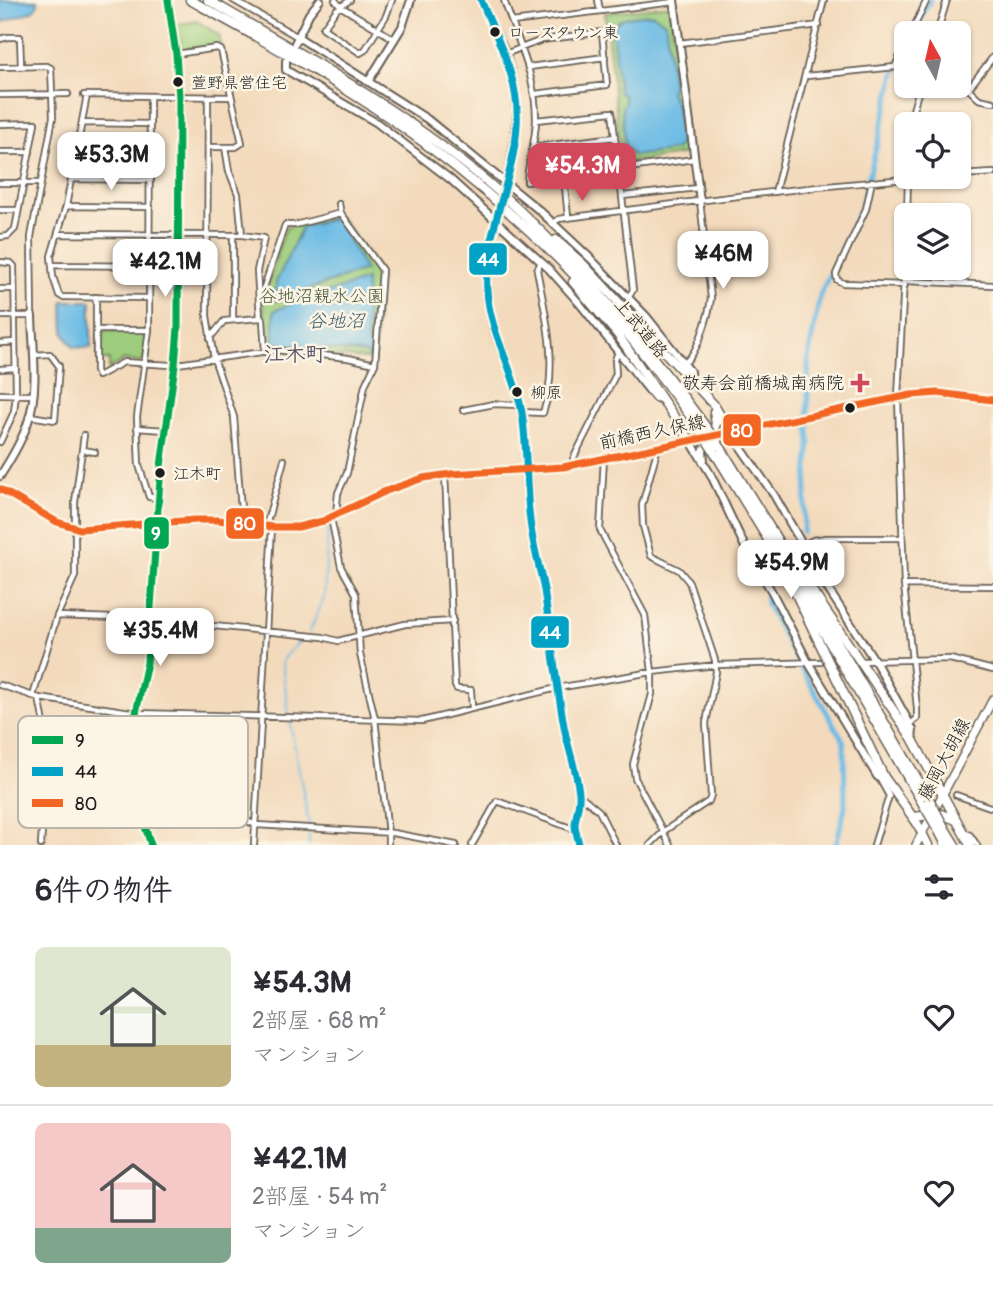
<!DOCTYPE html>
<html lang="ja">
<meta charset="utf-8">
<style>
body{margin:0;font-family:Pangolin,"Klee One",sans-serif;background:#f2f2f3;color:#2b2b33;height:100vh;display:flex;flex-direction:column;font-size:26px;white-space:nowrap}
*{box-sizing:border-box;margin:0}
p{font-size:23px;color:#7c7c81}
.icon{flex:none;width:38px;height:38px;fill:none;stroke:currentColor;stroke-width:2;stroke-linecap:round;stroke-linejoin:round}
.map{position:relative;height:845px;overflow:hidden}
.panel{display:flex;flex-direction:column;background:#fff;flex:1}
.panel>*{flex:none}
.needle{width:46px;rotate:352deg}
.tools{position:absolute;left:894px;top:21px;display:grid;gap:14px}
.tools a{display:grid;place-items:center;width:77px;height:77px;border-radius:10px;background:#fff;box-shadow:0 2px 5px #0004;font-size:35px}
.price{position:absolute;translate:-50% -60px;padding:0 16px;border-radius:14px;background:#fff;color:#222;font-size:23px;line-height:46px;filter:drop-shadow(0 2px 4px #0008)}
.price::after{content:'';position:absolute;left:50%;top:42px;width:21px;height:16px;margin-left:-10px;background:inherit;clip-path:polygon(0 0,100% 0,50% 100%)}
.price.current{background:#d1495b;color:#fff}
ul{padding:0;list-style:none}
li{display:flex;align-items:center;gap:21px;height:175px;padding:0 35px}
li+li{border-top:2px solid #e1e1e2}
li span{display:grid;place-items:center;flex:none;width:196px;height:140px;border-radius:10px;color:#555}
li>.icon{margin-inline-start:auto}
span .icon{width:84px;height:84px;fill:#fffc;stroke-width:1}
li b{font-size:30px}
h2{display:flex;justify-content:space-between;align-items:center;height:84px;padding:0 35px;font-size:30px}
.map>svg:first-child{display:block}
</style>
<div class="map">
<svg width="993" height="845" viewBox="0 0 993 845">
<rect width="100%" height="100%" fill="#fcf5e5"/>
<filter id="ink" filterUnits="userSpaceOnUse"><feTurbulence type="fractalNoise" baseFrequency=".0143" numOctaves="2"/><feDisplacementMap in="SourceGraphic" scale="14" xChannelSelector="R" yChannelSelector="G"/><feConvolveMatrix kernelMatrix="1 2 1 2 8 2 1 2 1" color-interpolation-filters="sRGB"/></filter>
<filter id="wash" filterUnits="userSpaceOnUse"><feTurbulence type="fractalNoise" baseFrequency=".00686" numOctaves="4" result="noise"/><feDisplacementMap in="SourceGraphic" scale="28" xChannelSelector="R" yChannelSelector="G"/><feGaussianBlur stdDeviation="1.57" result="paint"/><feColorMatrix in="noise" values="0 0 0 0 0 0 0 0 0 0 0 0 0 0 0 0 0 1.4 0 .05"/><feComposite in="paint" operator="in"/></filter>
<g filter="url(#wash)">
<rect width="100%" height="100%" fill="#f3dabc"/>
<!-- green -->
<path fill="#9dcd7b" stroke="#5c744c" stroke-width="2" d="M670,5L688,154L625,163L622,161L605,13Z
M197,21L219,35L221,45L181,50L176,25Z
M336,216L342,220L378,269L379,276L374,360L267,349L263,302L282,237L287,227Z
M100,331H144L147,334L144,361L142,363L125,360L109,369V360H98V334Z"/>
<!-- water -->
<path fill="#6abbe5" stroke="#436c80" stroke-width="2" d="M0,0H37L38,4L33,11L0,23Z
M653,14L665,22L666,26L673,86L670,92L676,103L681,141L676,150L634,156L625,148L622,107L625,103L624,96L619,93L612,29C619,14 638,16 653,14Z
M337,218L365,270L302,292L304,300L366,280L367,341L373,359H369L367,354L274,343V311L295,302L293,296L275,301L276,282L302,227Z
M63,301H91V348L73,347L64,333Z"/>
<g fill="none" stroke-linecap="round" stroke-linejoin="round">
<!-- stream -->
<path stroke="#6abbe5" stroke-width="2" d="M309,633L324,598L328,528
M289,715L282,663L284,657L302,639
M290,722L309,824V845"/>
<!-- canal -->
<path stroke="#6abbe5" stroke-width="5" d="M914,33L930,0
M808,412V359L820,295L861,207L896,70L906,49
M803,532L810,442L808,420
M766,596L767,604L796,659
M800,666L844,742L845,807L836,845"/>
</g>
</g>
<g filter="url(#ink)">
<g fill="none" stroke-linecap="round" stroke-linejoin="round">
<!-- street casing -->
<g stroke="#675e54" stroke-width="8">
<path id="street" d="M233,0L298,37
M335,0L340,6L394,39
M350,0L337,9L323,28L360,53L365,50L386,16L392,0
M504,0C517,40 536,75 536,119C536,141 528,161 527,182L694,159
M598,0L600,11
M512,22L674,2
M911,33L927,0
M937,33L947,0
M0,39L8,37H20L21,66
M680,43L819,25
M176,54L217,48L221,50L242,143L236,147H208
M505,54L542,40L602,32L607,85L535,94
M0,67L47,66L51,68L53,117L31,237L32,316H0
M529,67L605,57
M895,67L906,43
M807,76L895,67L906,69
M959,80L979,99L993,102
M969,88L993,57
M0,95L68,94
M84,95L231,97
M87,95L66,206L51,256L53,277L59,295L62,297L149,298
M150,97L149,330L137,417L139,465L149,497L158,498
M208,98L207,316L214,359L234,417L242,523
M536,120L612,112L633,290L628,298
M82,123L150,124
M0,124L35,123L15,229L8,236L0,237
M909,124L920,86
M225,147L229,171L238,194L242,235
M535,147L615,137
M77,150L148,152
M0,152H30
M959,175L993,173
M564,177L568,217
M72,179L151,180
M872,181L866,209L836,274L837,280L843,283L905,285
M0,183H40
M775,192L824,0
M622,196L698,188
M66,206L150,207
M0,210H18
M907,215L908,178
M553,223L559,219C684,203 810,185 936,177
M58,234L242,235L264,238L257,271L260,318L263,319L265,352
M906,239L898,397L904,585L917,708V719L910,724
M0,262L11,263L14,266L16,394L14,412L0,442
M52,265L150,266
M905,281L993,285
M0,289H14
M96,297V371L98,376L124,362L170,365L276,350L348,358L375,364
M260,299L285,225H295L341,213
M233,320V235
M96,330H149
M210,338L224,321L260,318
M0,343L15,342
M684,363C698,354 709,315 711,298L700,201
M0,369L16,368
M0,394L33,395
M463,410L494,404L520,405
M521,412L543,413C559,367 546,316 537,270L541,262
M30,416L55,420L59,366L50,354L34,355
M137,428L165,430
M83,450L95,452
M604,458L600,530L645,615L652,672V694L633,764L635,778L670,845
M573,464V459L616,374L615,360L618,352
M528,471L527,500L534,551L543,587L565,731L580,795L575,825L579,845
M445,474L455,686L457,689L471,690L472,709
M336,515L338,493L347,473L365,385L375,364L382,270L341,213L339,204
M331,518L341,567L356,594L360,654L375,719L388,833V845
M266,526L284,460
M803,545L813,540L826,538H902
M904,585L993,586
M57,616L143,619L323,637L338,641L405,624L453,621
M862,661L950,659L993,670
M0,685L39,698L137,713L422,721L557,688L652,672L716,665L820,662
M33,696L57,616L75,576V502L84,435
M39,698L44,723L47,756L41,845
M47,756L126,764
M580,795L599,811L616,845
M956,795L993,808
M138,802L206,803L256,825L393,833L456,845
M964,832L970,835L977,845
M254,845L272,527
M472,845L497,801L576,830
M650,845L664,831L709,801L711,795L706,723L716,672L715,660L689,582L679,570L651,556L643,526L642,505L658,447
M874,845L889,796L879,778"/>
</g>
<!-- secondary casing -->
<g stroke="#675e54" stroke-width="10">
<path id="secondary" d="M481,0C488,19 499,36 506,55C523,101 516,144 504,190
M674,0L700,201
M298,37L427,119L540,211L590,258L647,317L690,371V379
M295,43L309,14L320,0
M286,61V70L377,123L450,179L549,269L580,304L655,398L661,399
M368,82L402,27L411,0
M498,213C487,252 482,291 494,330C501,352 512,373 518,396C524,420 526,446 528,471
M730,432L774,495L826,586L875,661L910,724L913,730L912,738
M690,440L711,475L745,547L772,592L808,662L877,776L879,778L884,777
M704,460L703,451L709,438
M0,476C11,459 22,441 28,422C39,390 33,350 32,316
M151,845L128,775L126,758L147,663L161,466L175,365L178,328L179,97L176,54L168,0"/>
</g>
<!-- primary casing -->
<g stroke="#675e54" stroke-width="10">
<path id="primary" d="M0,489L57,522L80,529L196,520H218L272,527H298L323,521L386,491L423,478L451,474L563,467L911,395L938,393L993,400
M916,845L993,699"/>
</g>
<!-- highway casing -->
<g stroke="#675e54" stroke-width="11">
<path id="highway" d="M190,0C257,37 325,74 388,117C472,175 551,246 618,323C646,355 671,390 696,424
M208,0C316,62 428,125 519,210C588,275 647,347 703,423
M556,240L583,264L714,405L730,432
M573,282L618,335L690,440
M710,436L716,424L714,412
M721,448L775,536L928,797
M713,450L802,595L923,804
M811,589L912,738L970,845
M795,592L884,777L917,823L928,845
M913,817L941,814L956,820
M944,827L955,845
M940,833L946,845"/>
</g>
<!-- street -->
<use href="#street" stroke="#fff" stroke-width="4.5"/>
<!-- secondary -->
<use href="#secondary" stroke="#fff" stroke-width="6"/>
<!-- primary -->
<use href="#primary" stroke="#fff" stroke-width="7"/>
<!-- highway -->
<use href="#highway" stroke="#fff" stroke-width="8"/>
<!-- highway-bridge casing -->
<g stroke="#675e54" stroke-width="11" stroke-linecap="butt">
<path id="highway-bridge" d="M703,423L721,448
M696,424L713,450
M928,797L944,827
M923,804L940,833"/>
</g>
<!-- highway-bridge -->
<use href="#highway-bridge" stroke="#fff" stroke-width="8"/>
<!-- bus-1 casing -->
<g stroke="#fcf5e5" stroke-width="12">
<path id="bus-1" d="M151,845L128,775L126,758L147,663L161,466L175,365L178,328L179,97L176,54L168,0"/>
</g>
<!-- bus-2 casing -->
<g stroke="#fcf5e5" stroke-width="12">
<path id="bus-2" d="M481,0C498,42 520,79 517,125C514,182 483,233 487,291C490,334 515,371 522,413C528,451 525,490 531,528C534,549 540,569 544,590C551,636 556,681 564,726C568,749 577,771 579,793C580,803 576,814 575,824C575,831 578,838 579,845"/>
</g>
<!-- bus-3 casing -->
<g stroke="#fcf5e5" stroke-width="12">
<path id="bus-3" d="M0,489L57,522L80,529L196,520H218L272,527H298L323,521L386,491L423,478L451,474L563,467L911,395L938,393L993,400"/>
</g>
<!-- bus-1 -->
<use href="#bus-1" stroke="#00a651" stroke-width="7"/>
<!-- bus-2 -->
<use href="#bus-2" stroke="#01a2c5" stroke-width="7"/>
<!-- bus-3 -->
<use href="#bus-3" stroke="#f26522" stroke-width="7"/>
</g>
</g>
<!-- markers -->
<g fill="#1c1c1c" stroke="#fcf5e5" stroke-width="2.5">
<circle cx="495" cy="32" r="6"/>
<circle cx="178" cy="82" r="6"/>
<circle cx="517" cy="392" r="6"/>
<circle cx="850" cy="408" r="6"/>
<circle cx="160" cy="473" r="6"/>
</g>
<path fill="#d1495b" stroke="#fcf5e5" stroke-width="2.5" d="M856.5 372.5h7v7h7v7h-7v7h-7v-7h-7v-7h7z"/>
<g text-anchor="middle" stroke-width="5" stroke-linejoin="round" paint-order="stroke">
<!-- bus labels -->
<g font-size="16" fill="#1c1c1c" stroke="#fcf5e5" text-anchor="start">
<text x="508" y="38">ローズタウン東</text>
<text x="191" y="88">萱野県営住宅</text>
<text x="530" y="398">柳原</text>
<text x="173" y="479">江木町</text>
</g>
<!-- park labels -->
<g font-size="18" fill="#495a3d" stroke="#fcf5e5">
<text x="322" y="302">谷地沼親水公園</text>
</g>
<!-- street labels -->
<g font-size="18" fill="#1c1c1c" stroke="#fcf5e5">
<text transform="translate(641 328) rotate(50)" y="6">上武道路</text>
<text transform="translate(652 432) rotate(-12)" y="6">前橋西久保線</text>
<text transform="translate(944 759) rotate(-62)" y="6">藤岡大胡線</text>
</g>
<!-- poi labels -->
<g font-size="18" fill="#1c1c1c" stroke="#fcf5e5" text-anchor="end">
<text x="844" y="389">敬寿会前橋城南病院</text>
</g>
<!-- water labels -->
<g font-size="19" font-style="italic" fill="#3b5c6c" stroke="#fcf5e5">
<text x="336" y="327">谷地沼</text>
</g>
<!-- quarter labels -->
<g font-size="21" font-weight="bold" fill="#555365" stroke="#fcf5e5">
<text x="295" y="361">江木町</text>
</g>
</g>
<!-- legend -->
<rect x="18" y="716" width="230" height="112" rx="10" fill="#fcf5e5" stroke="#b9b4a9" stroke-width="2"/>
<rect x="32" y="736" width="31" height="8" fill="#00a651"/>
<rect x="32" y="767" width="31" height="9" fill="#01a2c5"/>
<rect x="32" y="799" width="31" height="8" fill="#f26522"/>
<g font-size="19" fill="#1c1c1c">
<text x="75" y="747">9</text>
<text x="75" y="778">44</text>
<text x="75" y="810">80</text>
</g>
<g stroke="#fcf5e5" stroke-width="2.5">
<rect x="468" y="242" width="40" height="34" rx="7" fill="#01a2c5"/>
<rect x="722" y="413" width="40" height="34" rx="7" fill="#f26522"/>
<rect x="225" y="507" width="40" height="33" rx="7" fill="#f26522"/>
<rect x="143" y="516" width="27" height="34" rx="7" fill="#00a651"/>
<rect x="530" y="615" width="40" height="34" rx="7" fill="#01a2c5"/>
</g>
<g font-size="19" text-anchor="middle" font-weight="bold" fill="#fff">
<text x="488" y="266">44</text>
<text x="742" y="437">80</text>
<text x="245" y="530">80</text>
<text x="156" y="540">9</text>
<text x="550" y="639">44</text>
</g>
</svg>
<div class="tools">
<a><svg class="needle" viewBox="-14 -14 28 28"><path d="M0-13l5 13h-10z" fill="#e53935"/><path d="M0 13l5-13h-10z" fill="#7c7c81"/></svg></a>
<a><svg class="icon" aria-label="locate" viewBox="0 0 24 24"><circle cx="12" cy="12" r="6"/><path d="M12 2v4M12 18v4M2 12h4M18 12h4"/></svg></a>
<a><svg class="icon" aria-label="layers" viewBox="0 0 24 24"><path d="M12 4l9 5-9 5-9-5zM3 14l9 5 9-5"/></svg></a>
</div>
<b class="price" style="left:111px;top:192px">¥53.3M</b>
<b class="price current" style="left:582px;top:203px">¥54.3M</b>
<b class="price" style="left:723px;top:291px">¥46M</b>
<b class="price" style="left:165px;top:299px">¥42.1M</b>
<b class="price" style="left:791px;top:600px">¥54.9M</b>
<b class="price" style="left:160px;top:668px">¥35.4M</b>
</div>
<section class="panel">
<h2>6件の物件<svg class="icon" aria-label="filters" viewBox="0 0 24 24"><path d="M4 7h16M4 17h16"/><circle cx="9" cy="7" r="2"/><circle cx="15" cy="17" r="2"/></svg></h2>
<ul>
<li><span style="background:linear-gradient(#dfe7d0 70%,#c2b280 0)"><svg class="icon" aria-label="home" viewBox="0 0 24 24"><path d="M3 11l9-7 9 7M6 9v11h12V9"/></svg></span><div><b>¥54.3M</b><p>2部屋 · 68 m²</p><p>マンション</p></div><svg class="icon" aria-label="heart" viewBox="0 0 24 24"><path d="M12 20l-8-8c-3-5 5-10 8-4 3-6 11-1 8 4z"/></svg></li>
<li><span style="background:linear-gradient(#f6c9c9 75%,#7fa58c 0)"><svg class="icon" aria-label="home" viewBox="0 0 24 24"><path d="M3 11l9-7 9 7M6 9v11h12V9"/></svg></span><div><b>¥42.1M</b><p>2部屋 · 54 m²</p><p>マンション</p></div><svg class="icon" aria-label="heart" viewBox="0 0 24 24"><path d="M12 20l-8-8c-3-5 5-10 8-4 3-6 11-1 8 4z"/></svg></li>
</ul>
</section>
